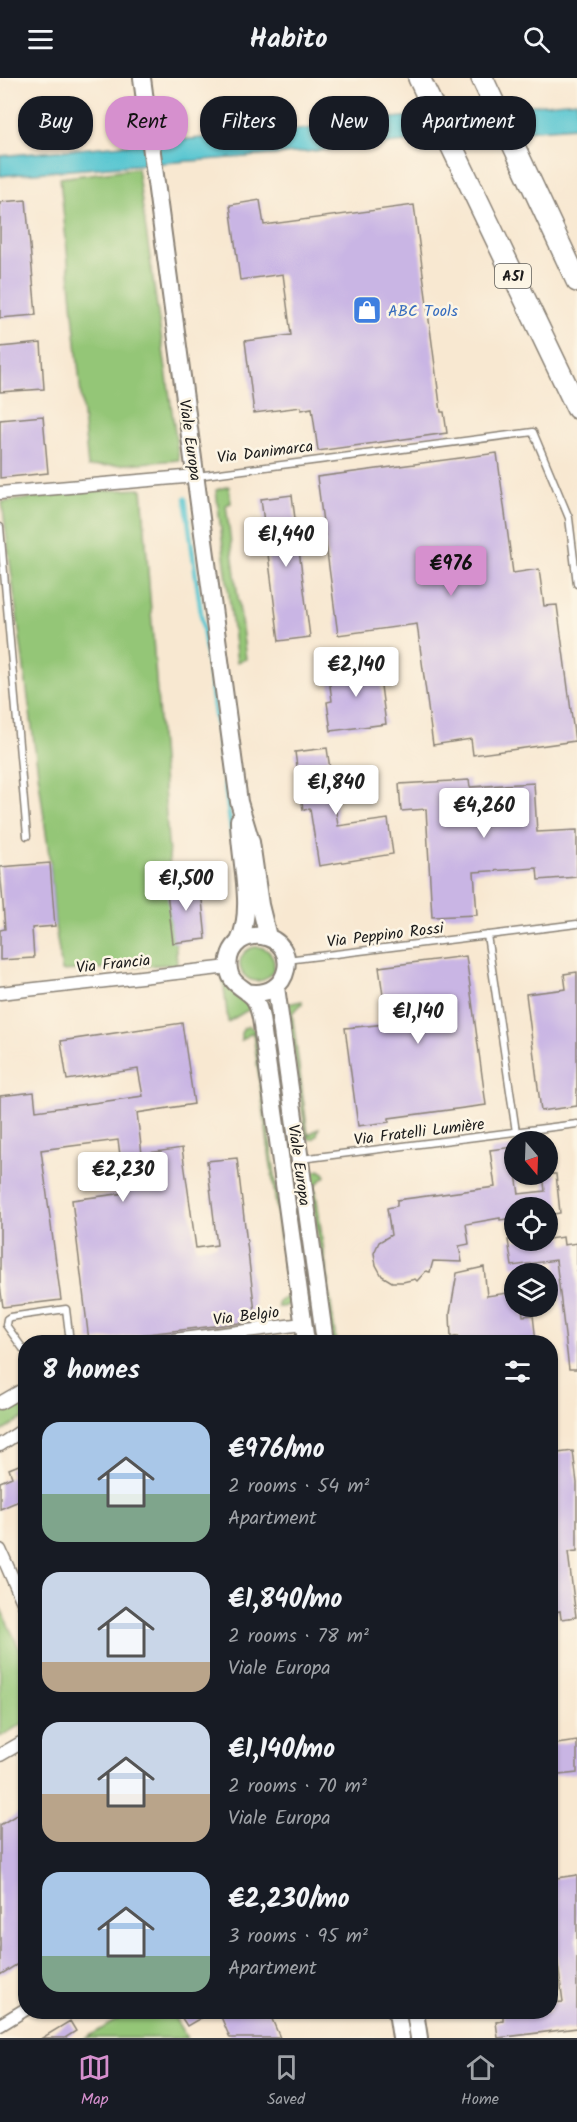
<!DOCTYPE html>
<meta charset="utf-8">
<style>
body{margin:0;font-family:Kalam,sans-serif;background:#242831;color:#f1f3f6;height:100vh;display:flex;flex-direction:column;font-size:22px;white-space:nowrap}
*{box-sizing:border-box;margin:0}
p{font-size:20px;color:#9ea1a6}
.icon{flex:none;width:33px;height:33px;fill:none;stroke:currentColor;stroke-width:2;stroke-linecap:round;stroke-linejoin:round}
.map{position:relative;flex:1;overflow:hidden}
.drawer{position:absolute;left:18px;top:1257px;width:540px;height:684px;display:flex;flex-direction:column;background:#171b24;border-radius:24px;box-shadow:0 2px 4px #0004}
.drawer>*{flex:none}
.guide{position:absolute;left:18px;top:18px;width:542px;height:54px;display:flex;gap:12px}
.needle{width:39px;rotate:161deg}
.buttons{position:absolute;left:504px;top:1053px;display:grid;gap:12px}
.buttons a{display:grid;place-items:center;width:54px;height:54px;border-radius:50%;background:#171b24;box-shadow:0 2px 4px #0004;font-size:30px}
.price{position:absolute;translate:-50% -51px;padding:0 14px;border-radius:6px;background:#fff;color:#222;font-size:20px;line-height:39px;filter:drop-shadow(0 2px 3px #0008)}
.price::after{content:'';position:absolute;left:50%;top:36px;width:18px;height:14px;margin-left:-9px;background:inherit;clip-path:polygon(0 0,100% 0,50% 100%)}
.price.on{background:#d690ce;color:#111}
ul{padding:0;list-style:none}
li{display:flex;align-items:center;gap:18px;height:150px;padding:0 24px}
li span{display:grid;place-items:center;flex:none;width:168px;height:120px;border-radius:18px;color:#555}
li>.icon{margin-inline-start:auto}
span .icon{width:72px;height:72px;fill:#fffc;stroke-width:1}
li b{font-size:26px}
h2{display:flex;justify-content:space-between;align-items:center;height:72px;padding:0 24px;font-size:26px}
.tag{padding:0 21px;border-radius:24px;background:#171b24;box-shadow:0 2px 4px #0004;font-size:21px;line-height:54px}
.tag.on{background:#d690ce;color:#111}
header{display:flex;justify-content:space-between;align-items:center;height:78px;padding:0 24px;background:#171b24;font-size:27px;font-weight:700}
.menu{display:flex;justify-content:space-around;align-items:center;height:84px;border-top:2px solid #363941;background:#171b24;font-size:16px;color:#9ea1a6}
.menu a{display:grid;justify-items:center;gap:3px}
.menu .on{color:#d690ce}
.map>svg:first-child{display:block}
</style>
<header><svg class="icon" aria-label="menu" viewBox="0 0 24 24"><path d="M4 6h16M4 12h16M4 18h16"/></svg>Habito<svg class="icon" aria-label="search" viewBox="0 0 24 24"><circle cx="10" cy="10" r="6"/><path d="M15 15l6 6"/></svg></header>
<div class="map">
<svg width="577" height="1960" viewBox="0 0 577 1960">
<rect width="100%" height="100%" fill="#fcf5e5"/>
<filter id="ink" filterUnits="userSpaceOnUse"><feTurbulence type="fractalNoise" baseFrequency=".0167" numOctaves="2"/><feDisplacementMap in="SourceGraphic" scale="12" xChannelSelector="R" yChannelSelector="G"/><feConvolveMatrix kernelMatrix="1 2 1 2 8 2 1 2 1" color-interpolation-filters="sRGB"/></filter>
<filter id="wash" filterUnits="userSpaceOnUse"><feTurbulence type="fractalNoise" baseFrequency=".008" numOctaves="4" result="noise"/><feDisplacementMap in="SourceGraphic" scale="24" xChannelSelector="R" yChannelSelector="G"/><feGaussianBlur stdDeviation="1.35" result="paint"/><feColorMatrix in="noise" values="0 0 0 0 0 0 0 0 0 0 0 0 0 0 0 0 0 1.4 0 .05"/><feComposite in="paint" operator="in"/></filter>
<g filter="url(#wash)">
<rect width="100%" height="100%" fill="#f8e8d1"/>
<!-- green -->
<path fill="#94c677" stroke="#58714a" stroke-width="1.5" d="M137,90L179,382L88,389L60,100Z
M229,408L231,425L226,427L246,581L237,584L216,412Z
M142,411L177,886L62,893L55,848L50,785L2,424L91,413Z
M240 886a17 17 0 1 1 34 0a17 17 0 1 1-34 0Z
M223,901L247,919L254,932L246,933L228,944Z
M302,923V926L292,935L308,1057L319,1050C317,1057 317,1061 309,1061L306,1057L287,926Z
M272,929L317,1264H313L264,930Z
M249,948L255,952L292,1222C289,1227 284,1230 278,1229V1225L288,1217L253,954L241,962V955L244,950Z
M319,1092L324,1095L326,1098L315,1107L336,1264H332L310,1098L314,1094Z
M19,1320L25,1321V1339L0,1355V1332Z
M0,1529L25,1583V1644L0,1659Z
M130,1934H171L187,1960H86Z"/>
<!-- water -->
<path fill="#59c6d1" stroke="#3a7176" stroke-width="1.5" d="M577,23V49C483,55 389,67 295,75C197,83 98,89 0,98V78L316,50L381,41Z"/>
<!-- pier -->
<path fill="#f8e8d1" d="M515,26L529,55L483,59L470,30Z
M458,32L472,60L426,65L412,37Z"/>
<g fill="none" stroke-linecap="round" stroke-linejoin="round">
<!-- stream -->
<path stroke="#59c6d1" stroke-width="4.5" d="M185,420L232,759"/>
</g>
<g id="blocks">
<!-- building -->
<path fill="#c9b5e4" d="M26,122L36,237L0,240V124Z
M260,122L264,147L414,127L441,334H444L447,355L318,373L312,330L301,332V329L254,335L245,263L291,257L283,196L240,202L230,127Z
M41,265L44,311L0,314V269Z
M43,338L48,395L0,400V342Z
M497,375L513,495L539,491L544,528L557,527L575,663L473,677L471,661L433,667L417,546L338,557L317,399Z
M292,417L310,559L279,563L261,421Z
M378,585L386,646L331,653L327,624L332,623L328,592Z
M327,670L338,748L388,741L393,776L319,788L310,731L303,732L295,674Z
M469,702L470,709L534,705L537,754L577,752V799L538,802L537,790L474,794L477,837L432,839L426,731L401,733L399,706Z
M50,785L55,848L32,850L34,880L0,882V852L5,851L0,789Z
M200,803L206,861L173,865L166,806Z
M466,878L486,1027L389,1040V1044L358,1048L345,950L387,946L379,889Z
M577,894V1028L541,1033L526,916L566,911L564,896Z
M182,945L194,1026L137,1035L142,1076L182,1070L196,1170L217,1167L207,1083L237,1080L256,1243L89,1263L72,1122L125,1115L118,1062L41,1072L61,1222L3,1229L0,1207V1018L34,1014L36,1033L143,1018L138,991L67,1002L61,963Z
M514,1069V1096H516L519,1116L545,1113L543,1096H556L560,1135L548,1137V1130H514V1140L500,1142V1140L466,1146L469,1166L459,1168L462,1184L433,1183L430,1194L426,1193L417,1203L415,1201L403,1204H392L382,1198L376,1187L374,1175L379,1164L391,1157L387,1130L397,1128V1122L495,1109L490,1072Z
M563,1159L564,1167L577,1165V1291H569L556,1182L512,1188L508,1162H525L526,1164Z
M484,1189L487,1218L514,1214V1228H522L523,1238L533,1237L536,1264H458V1258L451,1260L450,1235L457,1195Z
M573,1373L577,1405V1473L568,1474L576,1539L561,1541L560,1533L550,1535V1376Z
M26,1384V1420L0,1431V1404L12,1399L9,1391Z
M577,1663V1695L550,1698V1667Z
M26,1731V1881L0,1897V1747Z
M577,1797V1950L498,1960L496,1944L503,1943V1934H550V1925L563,1924L550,1827V1801Z
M178,1934H211L187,1948Z
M219,1934H269L280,1960H230Z
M70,1943L76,1953L65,1960H42Z"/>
</g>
</g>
<g filter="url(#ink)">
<use href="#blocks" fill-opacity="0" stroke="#8a8276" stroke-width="1.5"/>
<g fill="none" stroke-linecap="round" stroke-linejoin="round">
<!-- lane casing -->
<g stroke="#8a8276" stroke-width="9">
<path id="lane" d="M197,398L533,354L569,440L577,506
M0,449L27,758
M487,857L516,1054
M287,882L577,846
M301,1081L577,1046
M26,1275L6,1247L7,1241L10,1239L66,1231L70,1264"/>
</g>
<!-- street casing -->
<g stroke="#8a8276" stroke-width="15">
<path id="street" d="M0,415L196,398
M0,915L229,889
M157,1264L303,1246
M0,1325L26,1310
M0,1367L26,1350
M0,1472L26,1531
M0,1677L26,1662
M0,1947L26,1931"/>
</g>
<!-- secondary casing -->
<g stroke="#8a8276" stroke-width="20">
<path id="secondary" d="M142,0L239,724L251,764L260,827L268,859
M239,863C255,831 239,779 239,742
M276,909L325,1264
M247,914C292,923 301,864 262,858C254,857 247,858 240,863C231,870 227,881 229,892C231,907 244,909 253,919C258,925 259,932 261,940L306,1264
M397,1934L401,1960
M415,1934L419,1960"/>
</g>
<!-- highway casing -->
<g stroke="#8a8276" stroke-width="24">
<path id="highway" d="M419,0L577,330
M482,0L577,203"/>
</g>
<!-- lane -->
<use href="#lane" stroke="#fff" stroke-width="6"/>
<!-- street -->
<use href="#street" stroke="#fff" stroke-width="12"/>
<!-- secondary -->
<use href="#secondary" stroke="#fff" stroke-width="16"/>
<!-- highway -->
<use href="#highway" stroke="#fff" stroke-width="21"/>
</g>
</g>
<!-- icons -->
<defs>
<g id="shop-square" transform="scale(1.5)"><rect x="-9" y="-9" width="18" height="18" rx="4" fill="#3f7fe0" stroke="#fcf5e5"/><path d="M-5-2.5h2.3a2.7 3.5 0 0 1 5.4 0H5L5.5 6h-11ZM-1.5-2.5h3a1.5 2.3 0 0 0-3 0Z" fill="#fff"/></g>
</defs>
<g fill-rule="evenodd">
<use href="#shop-square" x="367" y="232"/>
</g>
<g text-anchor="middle" stroke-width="5" stroke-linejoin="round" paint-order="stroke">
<!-- shield labels -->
<rect fill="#fcf5e5" stroke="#5f5d58" stroke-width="1.5" x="495" y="186" width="36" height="24" rx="4.5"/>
<g font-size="15" font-weight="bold" fill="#1c1c1c">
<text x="513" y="203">A51</text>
</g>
<!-- shop labels -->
<g font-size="16" fill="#366cbe" stroke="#fcf5e5" text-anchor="start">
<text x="388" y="238">ABC Tools</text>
</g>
<!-- street labels -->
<g font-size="16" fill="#1c1c1c" stroke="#fcf5e5">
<text transform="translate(191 362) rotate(82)" y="6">Viale Europa</text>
<text transform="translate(265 373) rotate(-7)" y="6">Via Danimarca</text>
<text transform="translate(385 856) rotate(-7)" y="6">Via Peppino Rossi</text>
<text transform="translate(113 885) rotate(-6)" y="6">Via Francia</text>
<text transform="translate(419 1053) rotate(-7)" y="6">Via Fratelli Lumière</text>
<text transform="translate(300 1087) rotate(82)" y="6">Viale Europa</text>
<text transform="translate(246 1237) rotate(-7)" y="6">Via Belgio</text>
</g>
</g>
</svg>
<div class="buttons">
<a><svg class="needle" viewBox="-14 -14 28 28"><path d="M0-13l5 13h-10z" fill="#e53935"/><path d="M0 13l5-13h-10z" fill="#9ea1a6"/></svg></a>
<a><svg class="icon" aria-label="locate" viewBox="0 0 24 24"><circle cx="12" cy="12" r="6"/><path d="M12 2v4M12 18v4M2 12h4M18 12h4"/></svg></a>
<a><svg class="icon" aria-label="layers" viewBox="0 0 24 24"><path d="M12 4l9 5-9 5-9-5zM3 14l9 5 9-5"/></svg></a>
</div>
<b class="price" style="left:286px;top:490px">€1,440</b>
<b class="price on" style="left:451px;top:519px">€976</b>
<b class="price" style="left:356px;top:620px">€2,140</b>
<b class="price" style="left:336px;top:738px">€1,840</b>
<b class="price" style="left:484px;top:761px">€4,260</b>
<b class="price" style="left:186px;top:834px">€1,500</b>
<b class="price" style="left:418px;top:967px">€1,140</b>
<b class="price" style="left:123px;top:1125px">€2,230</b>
<div class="guide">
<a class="tag">Buy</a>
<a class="tag on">Rent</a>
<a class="tag">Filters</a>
<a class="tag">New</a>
<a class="tag">Apartment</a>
</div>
<section class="drawer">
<h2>8 homes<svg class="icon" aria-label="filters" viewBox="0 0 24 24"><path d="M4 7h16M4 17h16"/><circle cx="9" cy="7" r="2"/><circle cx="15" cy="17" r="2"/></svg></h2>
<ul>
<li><span style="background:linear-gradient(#a9c7e8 60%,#7fa58c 0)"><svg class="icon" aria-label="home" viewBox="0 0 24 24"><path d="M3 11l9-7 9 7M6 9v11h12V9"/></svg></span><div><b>€976/mo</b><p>2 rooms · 54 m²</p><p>Apartment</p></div></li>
<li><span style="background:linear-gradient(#c9d6e8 75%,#b9a48a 0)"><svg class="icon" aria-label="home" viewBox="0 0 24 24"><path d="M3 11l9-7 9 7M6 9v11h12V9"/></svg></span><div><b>€1,840/mo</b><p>2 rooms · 78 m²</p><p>Viale Europa</p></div></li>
<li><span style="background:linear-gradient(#c9d6e8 60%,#b9a48a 0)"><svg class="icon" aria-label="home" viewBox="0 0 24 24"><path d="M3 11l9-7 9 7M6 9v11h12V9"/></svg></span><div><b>€1,140/mo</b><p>2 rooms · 70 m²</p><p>Viale Europa</p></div></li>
<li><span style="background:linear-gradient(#a9c7e8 70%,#7fa58c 0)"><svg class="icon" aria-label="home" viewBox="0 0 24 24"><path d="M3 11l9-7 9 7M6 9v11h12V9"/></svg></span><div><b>€2,230/mo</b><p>3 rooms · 95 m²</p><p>Apartment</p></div></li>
</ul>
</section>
</div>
<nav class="menu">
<a class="on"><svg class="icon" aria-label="map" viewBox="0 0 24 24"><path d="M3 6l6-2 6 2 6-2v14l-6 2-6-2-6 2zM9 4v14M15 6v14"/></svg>Map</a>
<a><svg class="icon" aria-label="saved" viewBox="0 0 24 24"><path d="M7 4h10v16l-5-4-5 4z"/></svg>Saved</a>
<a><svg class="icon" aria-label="home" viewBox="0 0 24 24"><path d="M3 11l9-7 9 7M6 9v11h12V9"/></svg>Home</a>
</nav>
